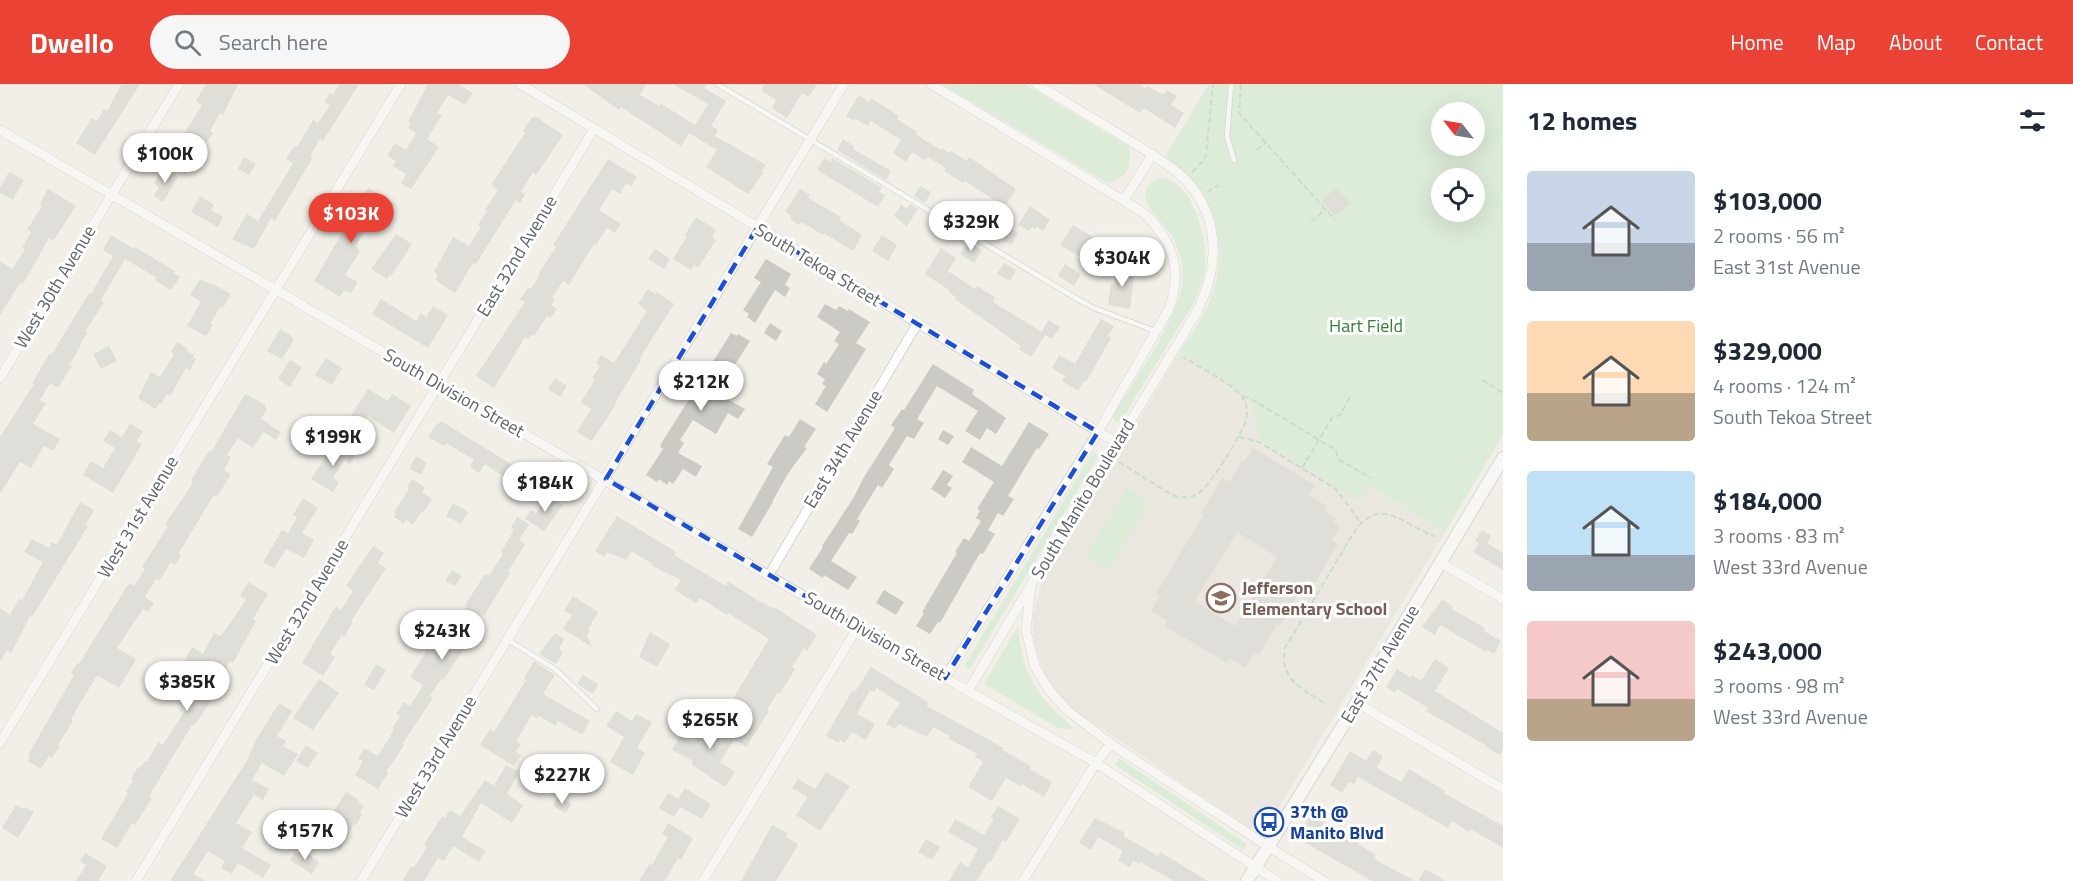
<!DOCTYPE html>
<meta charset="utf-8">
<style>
body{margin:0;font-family:"Titillium Web",sans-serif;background:#f6f6f7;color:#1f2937;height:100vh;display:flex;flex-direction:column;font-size:22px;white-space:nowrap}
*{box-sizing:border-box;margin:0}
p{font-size:20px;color:#747a83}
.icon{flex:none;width:33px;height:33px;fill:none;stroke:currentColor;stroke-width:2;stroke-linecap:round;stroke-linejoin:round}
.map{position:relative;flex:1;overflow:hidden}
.panel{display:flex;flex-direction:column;background:#fff;width:570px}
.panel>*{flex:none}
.needle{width:39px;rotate:301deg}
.tools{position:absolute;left:1431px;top:18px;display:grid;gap:12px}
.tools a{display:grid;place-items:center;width:54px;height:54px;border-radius:50%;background:#fff;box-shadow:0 6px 24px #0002;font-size:30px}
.price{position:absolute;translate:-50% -51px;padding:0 14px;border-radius:21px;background:#fff;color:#222;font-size:20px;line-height:39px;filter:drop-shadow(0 2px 3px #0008)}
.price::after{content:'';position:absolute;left:50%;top:36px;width:18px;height:14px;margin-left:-9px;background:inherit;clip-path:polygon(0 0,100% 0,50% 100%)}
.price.active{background:#ea4335;color:#fff}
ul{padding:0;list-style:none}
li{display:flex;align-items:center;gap:18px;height:150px;padding:0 24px}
li span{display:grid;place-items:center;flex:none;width:168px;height:120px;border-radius:6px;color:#555}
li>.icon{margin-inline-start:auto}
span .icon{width:72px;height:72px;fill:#fffc;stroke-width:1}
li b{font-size:26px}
h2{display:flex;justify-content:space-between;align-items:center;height:72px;padding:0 24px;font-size:26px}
header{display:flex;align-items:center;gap:36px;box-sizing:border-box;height:84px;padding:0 30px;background:#ea4335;color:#fff}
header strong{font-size:28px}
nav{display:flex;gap:33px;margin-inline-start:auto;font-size:21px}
.search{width:420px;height:54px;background:#f6f6f7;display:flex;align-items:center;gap:15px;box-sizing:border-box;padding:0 21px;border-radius:33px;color:#747a83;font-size:22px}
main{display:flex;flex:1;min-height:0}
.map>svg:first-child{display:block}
</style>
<header>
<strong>Dwello</strong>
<div class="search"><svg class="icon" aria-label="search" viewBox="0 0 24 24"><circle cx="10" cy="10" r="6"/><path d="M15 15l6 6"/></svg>Search here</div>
<nav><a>Home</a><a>Map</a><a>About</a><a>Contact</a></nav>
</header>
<main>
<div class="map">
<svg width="1503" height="797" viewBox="0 0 1503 797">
<rect width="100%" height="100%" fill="#f1efe8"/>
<!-- education -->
<path fill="#e1ded6" d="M1179,269L1249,312L1359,417L1368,402L1445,448L1270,738L1264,743L1256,745L1248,743L1068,622L1056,607L1044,588L1034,560L1033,531L1042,498Z"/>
<!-- green -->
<path fill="#c5e8c5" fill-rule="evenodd" d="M942,0H1024L1129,63C1132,83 1128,91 1109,100Z
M1209,0H1503V351L1445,448L1369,402L1359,417L1260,356L1249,312L1179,269C1188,255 1199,240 1206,225C1228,180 1223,123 1184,88C1178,82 1171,78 1165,73ZM1442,28H1474V62H1442ZM1442,94H1474V128H1442Z
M1159,94C1193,94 1208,156 1205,182C1204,197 1198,209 1192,222L1122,335L1118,338L1114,337L1113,333L1115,328C1136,294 1189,222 1182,183C1181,174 1177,160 1172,152C1161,134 1126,111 1159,94Z
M1093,368L1099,371L970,585L964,582Z
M1127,404L1150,418L1130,452L1106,438Z
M1106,439L1129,453L1109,487L1085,473Z
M1018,542C1023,595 1036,611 1075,645L1058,644L984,600Z
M1119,674L1247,760L1243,766L1115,681Z"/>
<!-- building -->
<path fill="#cccac5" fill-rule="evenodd" d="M122,0H140L95,71L76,59L92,34L97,37L104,25L107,27Z
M206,0H238L223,31L220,29L210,47L213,49L207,58L202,55L190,75L187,73L186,75L175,68L177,64H176L202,21L196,17Z
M339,0H359L323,57L320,55L310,72L313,73L275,137L271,134L254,165L232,155L247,130L258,137L293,79L286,75L294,62L297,63L313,36L318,39L330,21L324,18L330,9L333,11Z
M428,0H458L473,9L465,21L448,11L437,29L442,31L427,55L439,63L411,105L401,99L406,90L393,82L396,77L387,72L395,59L406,66L416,49L408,44L411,40L408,38Z
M583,0H646L640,11L659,22L660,19L695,41L708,20L673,0H707L704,4L726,17L711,42L718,46L715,52L766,81L762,87L764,88L748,110L706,83L717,66L689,49L681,62L621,23L619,26L609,19Z
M765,0H817L809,13L802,9L787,34L772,24L776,16L761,6Z
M1093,0H1139L1146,5L1148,2L1163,11L1167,6L1177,12L1171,21L1184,29L1175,44L1144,24L1140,29Z
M859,11L869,18L871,14L899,32L897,35L917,48L915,50L941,66L942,64L949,69L951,67L967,77L969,73L1016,105L1005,123L965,97L963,99L944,87L946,84L928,73L925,76L912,68L906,78L893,69L901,56L871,37L868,42L855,35L854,37L846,32Z
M535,32L563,51L536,91L533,88L521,108L525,110L520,119L516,116L476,180L473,179L455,209L437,197L436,195L438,191L434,188L453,153L469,162L481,143L478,141L487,127L485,126L498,106L492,102L493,98L525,49L523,47L532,33L534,34Z
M843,55L854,62L853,65L891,87L886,96L837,66Z
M244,73L256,80L249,91L238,85Z
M824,74L830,78L832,74L882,104L879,108L885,111L878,123L817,86Z
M608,75L637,93L631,102L626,99L620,110L612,105L599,126L621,140L615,149L607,144L596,161L594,160L569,201L563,197L552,214L555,215L551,221L557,225L551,234L547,232L534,252L531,251L528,255L525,253L494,304L476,292L525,218L520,215L528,204L531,205L540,190L539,189L556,163L553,161Z
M164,84L178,93L163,118L154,112L159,103L154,99Z
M9,88L24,96L13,116L0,109V104Z
M920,102L931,108L925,119L914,112Z
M368,104L395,120L385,136L375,130L356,162L360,167L345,191L358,198L351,209L344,206L340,213L314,197Z
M1336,104L1350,119L1335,132L1321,117Z
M48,105L76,122L53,157L49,154L23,200L20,199L0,231V177L12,185L25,165L22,164L31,148L27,146L42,122L40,120Z
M800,105L810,111L808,114L841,133L839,136L862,151L853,167L824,149L823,151L803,139L801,138L799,141L790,135L792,132L785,128Z
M200,112L214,121L211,126L223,133L218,143L191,128Z
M910,120L918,125L907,142L894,132L901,121L907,125Z
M1030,122L1050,136L1043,147L1037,143L1035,145L1032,143L1029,147L1018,141Z
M696,133L716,146L712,153L716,156L698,184L694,181L691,186L673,175L687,152L685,151Z
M1073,141L1093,153L1080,173L1060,161Z
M1009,144L1018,149L1012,161L1003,157Z
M396,150L412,160L391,192L390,190L387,195L371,185Z
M111,151L134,165L135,163L175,187L173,189L180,193L171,206L155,196L157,194L125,175L101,216L104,218L85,248L87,249L80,261H81L68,283L73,280L58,304L50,299L40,316L46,319L33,340L60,355L53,367L44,362L31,384L20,378L0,410V353L34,300L32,299L50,269L52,270L89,209L91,210L113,172L103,166Z
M882,151L897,161L888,177L872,167Z
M969,158L982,166L974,179L960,170Z
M941,164L956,174L948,187L975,205L977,202L995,213L993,218L1042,248L1048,236L1060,243L1052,255L1045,251L1031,273L1019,265L1021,262L955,215L956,213L948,208L949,206L925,190Z
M655,165L670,175L664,185L648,175Z
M766,175L791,190L785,201L790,204L785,213L775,206L755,239L747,233L749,230L743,226L761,198L754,194Z
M1004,179L1016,186L1010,197L997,190Z
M1065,180L1081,190L1074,202L1058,192Z
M1117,182L1135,185L1130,225L1108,221L1111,200L1114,201Z
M200,195L212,201L213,200L231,210L223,224L220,223L210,240L213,241L206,252L187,242L201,218L190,211Z
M648,205L655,210L657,208L674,220L640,274L641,276L615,319L616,320L592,357L577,348L591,325L581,318L595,296L592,294L600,282L596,279L601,271L614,279L647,227L638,220Z
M381,215L416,237L421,229L426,233L433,222L448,231L428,264L372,230Z
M825,220L836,226L839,222L848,227L849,225L870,238L856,259L866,265L827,328L815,320L826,302L822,300L825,295L817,290L824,278L826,280L839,260L834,257L840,248L817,233Z
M1101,235L1114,242L1108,252L1111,254L1086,298L1084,297L1078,307L1062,297L1065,292L1052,284L1059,271L1075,280Z
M770,239L782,247L776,257L764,249Z
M280,245L293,253L292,254L294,256L282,275L267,267Z
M731,249L737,252L738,250L750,257L731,287L736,290L722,312L745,325L738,335L728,329L716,350L693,336L680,356L684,359L678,369L702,382L696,393L683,385L673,400L669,397L667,401L659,395L657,398L646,391L663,365L660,363L662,358Z
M177,258L188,265L187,267L194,271L193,274L196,275L190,286L186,284L170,312L167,310L161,320L159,319L155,325L138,314L151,288L160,293L174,270L171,268Z
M109,262L117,277L101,285L93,270Z
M326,274L342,284L332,301L315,291Z
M290,276L302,283L290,303L278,295Z
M933,280L974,306L972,310L1006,334L996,350L987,344L980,356L965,347L978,327L937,302L917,335L924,339L914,355L907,352L889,381L894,385L882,404L878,401L857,435L860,437L852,450L849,449L831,477L857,493L848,506L824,491L823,494L809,485L823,463L822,462L854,413L864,393L895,344L891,341L902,325L904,326Z
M555,294L567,302L560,313L548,305Z
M368,305L388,317L392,310L411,322L394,349L368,332L361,345L348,337Z
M245,310L266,321L265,323L267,325L261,335L281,348L276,356L263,348L253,364L238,354L227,371L231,373L224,386L231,390L217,413L214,411L178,470L181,472L175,481L171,478L159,497L156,495L145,513L154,519L148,528L143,525L117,564L136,575L131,584L119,604L98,592L96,593L71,635L73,637L58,661L60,662L52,674L49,672L41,685L28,677L30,672L28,671L74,591L71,589L77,579L79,580L129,499L134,502L145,485L142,483L168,442L165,440L183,414L193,398L191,396L209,367L211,368Z
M800,335L816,345L804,363L807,364L789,388L772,418H773L752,453L738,445L773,383L767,380L785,351L789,353Z
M441,337L514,382L523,386L526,381L534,386L516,414L508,409L513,401L505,396L506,394L485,380L479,389L470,383L474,376L446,359L444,362L428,353L437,339L439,340Z
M1029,338L1049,350L1039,365L1037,364L1008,412L1014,415L1003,432L998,429L988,446L995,450L983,470L980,469L940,539L938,538L930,550L916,542L924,529L922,528L957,469L955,468L964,454L969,457L981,437L976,434L980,426L977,425L994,398L962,378L971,363L1002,382Z
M130,340L143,347L137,357L142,360L113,409L83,391L91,377L103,384L115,364L103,357L110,346L122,353Z
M943,346L954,352L948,361L938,355Z
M342,359L357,368L350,380L344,376L333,394L339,398L333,408L311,395L328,369L334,373Z
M1253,364L1315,401L1309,411L1327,422L1324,427L1336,434L1333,438L1340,442L1332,456L1338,460L1315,499L1308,495L1280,542L1277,540L1259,571L1255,568L1245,584L1230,574L1227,579L1164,542L1167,537L1151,527L1160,512L1156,510L1204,430L1201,429L1222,394L1229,398L1242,377L1244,378ZM1237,448L1277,473L1235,542L1195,517Z
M416,372L427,379L421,391L409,385Z
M943,386L953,392L947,401L952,404L945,414L931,405Z
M412,395L425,403L422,408L432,415L423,429L421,428L413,441L406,436L404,440L394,433L396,430L394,428L409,405L407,403Z
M547,411L563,421L544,447L525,435L531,426L536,429Z
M303,414L318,424L302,449L314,456L304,474L286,465L274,484L263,478L282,446L288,449L297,433L293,431Z
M80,418L94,426L86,440L88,442L32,533L30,532L11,569L7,566L0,578V524L10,531L19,515L22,516L43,478L24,468L32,455L49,464L52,458L57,461Z
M453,419L468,428L461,440L446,432Z
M617,432L676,468L674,471L726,502L728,497L757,516L775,525L776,524L817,551L807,567L804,564L792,583L795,585L780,610L777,609L767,626L769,627L746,663L734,656L753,625L734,613L769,555L728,529L727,531L700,514L696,519L675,506L681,496L652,482L653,480L631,467L626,476L607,468L605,473L595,467Z
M517,433L529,440L519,457L525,460L508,488L510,489L484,532L481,530L467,552L470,554L444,596L441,595L430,612L433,614L402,660L404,661L398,671L386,687L388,689L378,705L355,691L363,677L358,675L364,664L378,672L394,646L392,645L400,632L396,630L404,618L410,622L423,601L410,593L430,561L428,559L433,551L444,555L452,542L454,544L467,522L465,521L485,490L489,492L503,470L501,468L514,446L511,444Z
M1482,446L1491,452L1487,459L1503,469V486L1473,468L1479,459L1475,457Z
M373,462L384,469L378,479L386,484L351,537L353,538L344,553L342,551L330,570L335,573L323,592L302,579L336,522L341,526L353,507L346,502Z
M452,486L462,492L455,502L445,497Z
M248,498L268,510L253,535L256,537L233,579L229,577L215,611L194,642L192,641L149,712L152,714L135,741L132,739L117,764L101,755L128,709L126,708L133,696L131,695L138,683L140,684L145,677L147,678L158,658L163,661L196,610L200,612L208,592L184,577L192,563L203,570L214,549L221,552L246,516L240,512Z
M884,506L904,518L896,531L876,519Z
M573,512L598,528L588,545L590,546L587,551L592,563L563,545L572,531L564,527Z
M1442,516L1453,522L1452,525L1485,544L1484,547L1501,557L1494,570L1487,566L1486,568L1440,541L1435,551L1422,543Z
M650,548L670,560L657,583L639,573Z
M555,549L564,555L559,565L563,568L556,580L539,570Z
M1435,575L1449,584L1435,607L1503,649V665L1500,671L1486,663L1487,662L1426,627L1428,624L1397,605L1395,609L1386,603L1397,585L1411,594L1412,591L1421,597Z
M534,577L555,591L543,610L590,637L582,651L558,637L556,642L539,632L537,634L532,631L516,657L521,660L516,668L521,671L514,682L480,661L490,645L494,648L526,596L524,595Z
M376,580L386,586L374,606L364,601Z
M871,583L928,618L927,622L1004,664L1002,666L1031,682L1030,685L1052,698L1044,713L1022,700L1020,702L1006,694L992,717L968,703L983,678L975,673L977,670L948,654L950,652L933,643L927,653L899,640L895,645L886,640L900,619L877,604L874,608L870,606L857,630L875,640L866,656L852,648L845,659L840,656L838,659L826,652L852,607L855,608Z
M583,591L598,600L593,610L577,600Z
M319,595L339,609L313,646L293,634Z
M279,619L292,627L277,652L286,657L283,662L298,670L284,692L262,679L252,696L269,705L263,716L254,711L236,739L252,748L242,764L271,781L263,794L238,779L232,790L221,784L225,777L208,767L193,790L205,797H170L246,678L257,654Z
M616,627L632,637L636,630L652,638L637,664L645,669L633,691L610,678L624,653L606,642Z
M711,631L738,649L720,678L735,688L725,703L691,680L693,677L672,666L680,652L694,659Z
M306,661L318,669L308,684L296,677Z
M1373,666L1383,672L1377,684L1401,698L1409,685L1445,707L1444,709L1503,742V764L1471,745L1469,748L1452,737L1448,744L1358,693L1354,700L1349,698L1342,709L1330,701L1350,667L1366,677Z
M506,681L519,688L507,710L523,721L512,739L481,719L462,753L486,767L479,778L453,762L444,777L438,774L424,797H402L411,782L413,784L417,779L427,763L424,761L442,732L445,734L450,726L460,732L485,696L494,702Z
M826,688L850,702L820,747L796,731L808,713L792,704L798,695L815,705Z
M685,704L711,720L702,735L680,723L674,733L659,724L668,709L678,715Z
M346,708L359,716L357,718L364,722L360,728L362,730L356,741L354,739L340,766L323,756L331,743L326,740Z
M558,713L571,720L566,729L553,722Z
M1317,720L1331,728L1321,744L1343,756L1354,739L1362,745L1358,752L1362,754L1358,760L1376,771L1374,775L1415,797H1372L1297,754Z
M16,721L23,725L25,723L34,728L18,754L2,744Z
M998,722L1020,735L1006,758L1003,756L990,779L988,778L977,797H949L960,778L968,783L978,765L948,748L955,735L984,751L994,734L991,733Z
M1095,734L1125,749L1123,752L1158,772L1160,768L1208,797H1174L1140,778L1139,780L1133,777L1130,783L1118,776L1123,767L1098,753L1091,766L1079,759Z
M668,739L693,754L681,776L678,774L665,797H639L650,779L652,781L668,753L662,750Z
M772,741L788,749L786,753L798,760L788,778L776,797H741Z
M926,755L940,763L932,776L918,768Z
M301,765L319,778L312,790L290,776L295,768L298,770Z
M85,769L107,782L98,797H76L86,781L80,777Z
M1425,785L1446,797H1418Z"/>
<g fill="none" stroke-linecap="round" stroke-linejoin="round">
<!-- service casing -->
<g stroke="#b5b8bc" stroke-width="6">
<path id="service" d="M717,0L1079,216L1094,224L1155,247
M1231,0L1227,53L1234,76
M508,556L555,585L597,625"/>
</g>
<!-- minor casing -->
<g stroke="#b5b8bc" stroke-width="10">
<path id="minor" d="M520,0L1117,359
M931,0L1144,129C1173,157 1183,186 1169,225L1098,348L945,594
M1036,0C1064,17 1091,33 1119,50C1139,62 1159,74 1177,88C1222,126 1221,183 1195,231L1031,501L1026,546L1035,583L1049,606L1068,627L1111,660L1269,763L1324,797
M0,46L968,607L1096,679L1277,797
M1124,116L1153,70
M0,294L179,0
M1441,479L1503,515
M769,491L917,240
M968,607L1028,506
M1357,619L1503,705
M0,659L401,0
M136,797L594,45
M361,797L844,0
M703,797L858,543
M1023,797L1096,679L1111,660"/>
</g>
<!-- tertiary casing -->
<g stroke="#b5b8bc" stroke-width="14">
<path id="tertiary" d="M1247,797L1353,625L1503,374"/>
</g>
<!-- path -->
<path stroke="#9cc7a9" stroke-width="2" stroke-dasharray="6 3" stroke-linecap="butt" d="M1241,0L1239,29L1335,136
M1257,66L1266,58
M1192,88L1204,76L1206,71L1213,0
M1207,108L1219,101
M1311,138L1326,125
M1482,296L1503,309
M1243,312L1251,315L1336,366L1338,375L1371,394
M1239,353L1259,358L1336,405L1361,439
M1119,378L1172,411C1182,414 1190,415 1199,409C1210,402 1242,350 1246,336C1248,329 1247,321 1243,314C1238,303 1196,281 1183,273
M1302,384L1332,334L1340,331L1350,313
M1324,619C1302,605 1279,595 1285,564L1354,448C1373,421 1389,428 1413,442C1420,446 1428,449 1435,453"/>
<!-- service -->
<use href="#service" stroke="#fff" stroke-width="4.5"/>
<!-- minor -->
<use href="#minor" stroke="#fff" stroke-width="9"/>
<!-- tertiary -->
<use href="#tertiary" stroke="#fff" stroke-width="12"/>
</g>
<!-- marked area -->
<path d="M0 0H1503V797H0ZM757,144L1098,348L945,594L606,395Z" fill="#f1efe8" fill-opacity=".55" fill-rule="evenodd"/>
<path fill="none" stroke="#1d4ed8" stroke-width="4.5" stroke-dasharray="12 8" stroke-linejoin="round" d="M757,144L1098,348L945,594L606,395Z"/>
<!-- icons -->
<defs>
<g id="school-ring" transform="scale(1.5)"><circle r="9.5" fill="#fff" stroke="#8d6e63" stroke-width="1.5"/><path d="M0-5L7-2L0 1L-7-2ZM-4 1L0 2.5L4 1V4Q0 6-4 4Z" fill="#8d6e63"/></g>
<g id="bus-ring" transform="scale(1.5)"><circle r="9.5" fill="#fff" stroke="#1a4fb4" stroke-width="1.5"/><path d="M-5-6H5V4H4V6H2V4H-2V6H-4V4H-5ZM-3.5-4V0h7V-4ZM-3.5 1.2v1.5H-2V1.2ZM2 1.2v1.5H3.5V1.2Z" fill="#1a4fb4"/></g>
</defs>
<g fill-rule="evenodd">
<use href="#school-ring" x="1221" y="514"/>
<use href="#bus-ring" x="1269" y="738"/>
</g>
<g text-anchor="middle" stroke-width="6" stroke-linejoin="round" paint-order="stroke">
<!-- street labels -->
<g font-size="18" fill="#5f6368" stroke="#fff">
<text transform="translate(517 172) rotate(-59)" y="6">East 32nd Avenue</text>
<text transform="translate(818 181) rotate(31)" y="6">South Tekoa Street</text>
<text transform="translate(55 203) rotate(-59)" y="6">West 30th Avenue</text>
<text transform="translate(454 309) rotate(30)" y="6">South Division Street</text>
<text transform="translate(843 365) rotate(-59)" y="6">East 34th Avenue</text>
<text transform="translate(1083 415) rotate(-59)" y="6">South Manito Boulevard</text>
<text transform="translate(138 433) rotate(-59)" y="6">West 31st Avenue</text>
<text transform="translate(307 518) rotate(-59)" y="6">West 32nd Avenue</text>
<text transform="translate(875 552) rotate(30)" y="6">South Division Street</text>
<text transform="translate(1380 580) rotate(-59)" y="6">East 37th Avenue</text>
<text transform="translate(436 673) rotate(-59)" y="6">West 33rd Avenue</text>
</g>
<!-- park labels -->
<g font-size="18" fill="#348238" stroke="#fff">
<text x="1366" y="248">Hart Field</text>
</g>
<!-- education labels -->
<g font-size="18" font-weight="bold" fill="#785e54" stroke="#fff" text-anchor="start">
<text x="1242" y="510">Jefferson<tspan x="1242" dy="21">Elementary School</tspan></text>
</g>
<!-- transit labels -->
<g font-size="18" font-weight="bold" fill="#164399" stroke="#fff" text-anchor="start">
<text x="1290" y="734">37th @<tspan x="1290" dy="21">Manito Blvd</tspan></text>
</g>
</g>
</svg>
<div class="tools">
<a><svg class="needle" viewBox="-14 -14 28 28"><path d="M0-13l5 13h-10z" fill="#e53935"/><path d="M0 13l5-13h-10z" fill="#747a83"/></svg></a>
<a><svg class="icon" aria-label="locate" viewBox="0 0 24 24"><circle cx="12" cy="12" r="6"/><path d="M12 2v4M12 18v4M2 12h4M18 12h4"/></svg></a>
</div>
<b class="price" style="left:165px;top:100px">$100K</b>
<b class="price active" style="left:351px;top:160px">$103K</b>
<b class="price" style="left:971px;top:168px">$329K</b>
<b class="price" style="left:1122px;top:204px">$304K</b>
<b class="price" style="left:701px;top:328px">$212K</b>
<b class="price" style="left:333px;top:383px">$199K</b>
<b class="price" style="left:545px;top:429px">$184K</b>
<b class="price" style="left:442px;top:577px">$243K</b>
<b class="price" style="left:187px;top:628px">$385K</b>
<b class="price" style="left:710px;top:666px">$265K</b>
<b class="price" style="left:562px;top:721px">$227K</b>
<b class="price" style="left:305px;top:777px">$157K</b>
</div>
<section class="panel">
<h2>12 homes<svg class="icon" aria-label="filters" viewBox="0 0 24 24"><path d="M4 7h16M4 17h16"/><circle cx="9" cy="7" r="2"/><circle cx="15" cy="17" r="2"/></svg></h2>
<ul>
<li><span style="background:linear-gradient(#c9d6e8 60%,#9aa5b1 0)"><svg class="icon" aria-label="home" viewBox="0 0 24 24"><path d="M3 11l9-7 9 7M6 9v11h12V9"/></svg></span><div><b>$103,000</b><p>2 rooms · 56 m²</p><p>East 31st Avenue</p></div></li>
<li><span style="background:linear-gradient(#ffd9b3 60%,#b9a48a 0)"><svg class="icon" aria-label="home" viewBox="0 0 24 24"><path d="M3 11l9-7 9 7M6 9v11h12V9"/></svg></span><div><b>$329,000</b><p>4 rooms · 124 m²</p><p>South Tekoa Street</p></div></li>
<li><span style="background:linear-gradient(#bfe0f5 70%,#9aa5b1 0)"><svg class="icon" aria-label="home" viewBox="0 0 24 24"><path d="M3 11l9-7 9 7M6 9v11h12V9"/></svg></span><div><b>$184,000</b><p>3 rooms · 83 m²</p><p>West 33rd Avenue</p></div></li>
<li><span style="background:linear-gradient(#f6c9c9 65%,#b9a48a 0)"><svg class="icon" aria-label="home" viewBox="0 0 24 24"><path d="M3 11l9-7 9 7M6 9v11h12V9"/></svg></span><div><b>$243,000</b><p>3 rooms · 98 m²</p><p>West 33rd Avenue</p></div></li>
</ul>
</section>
</main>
